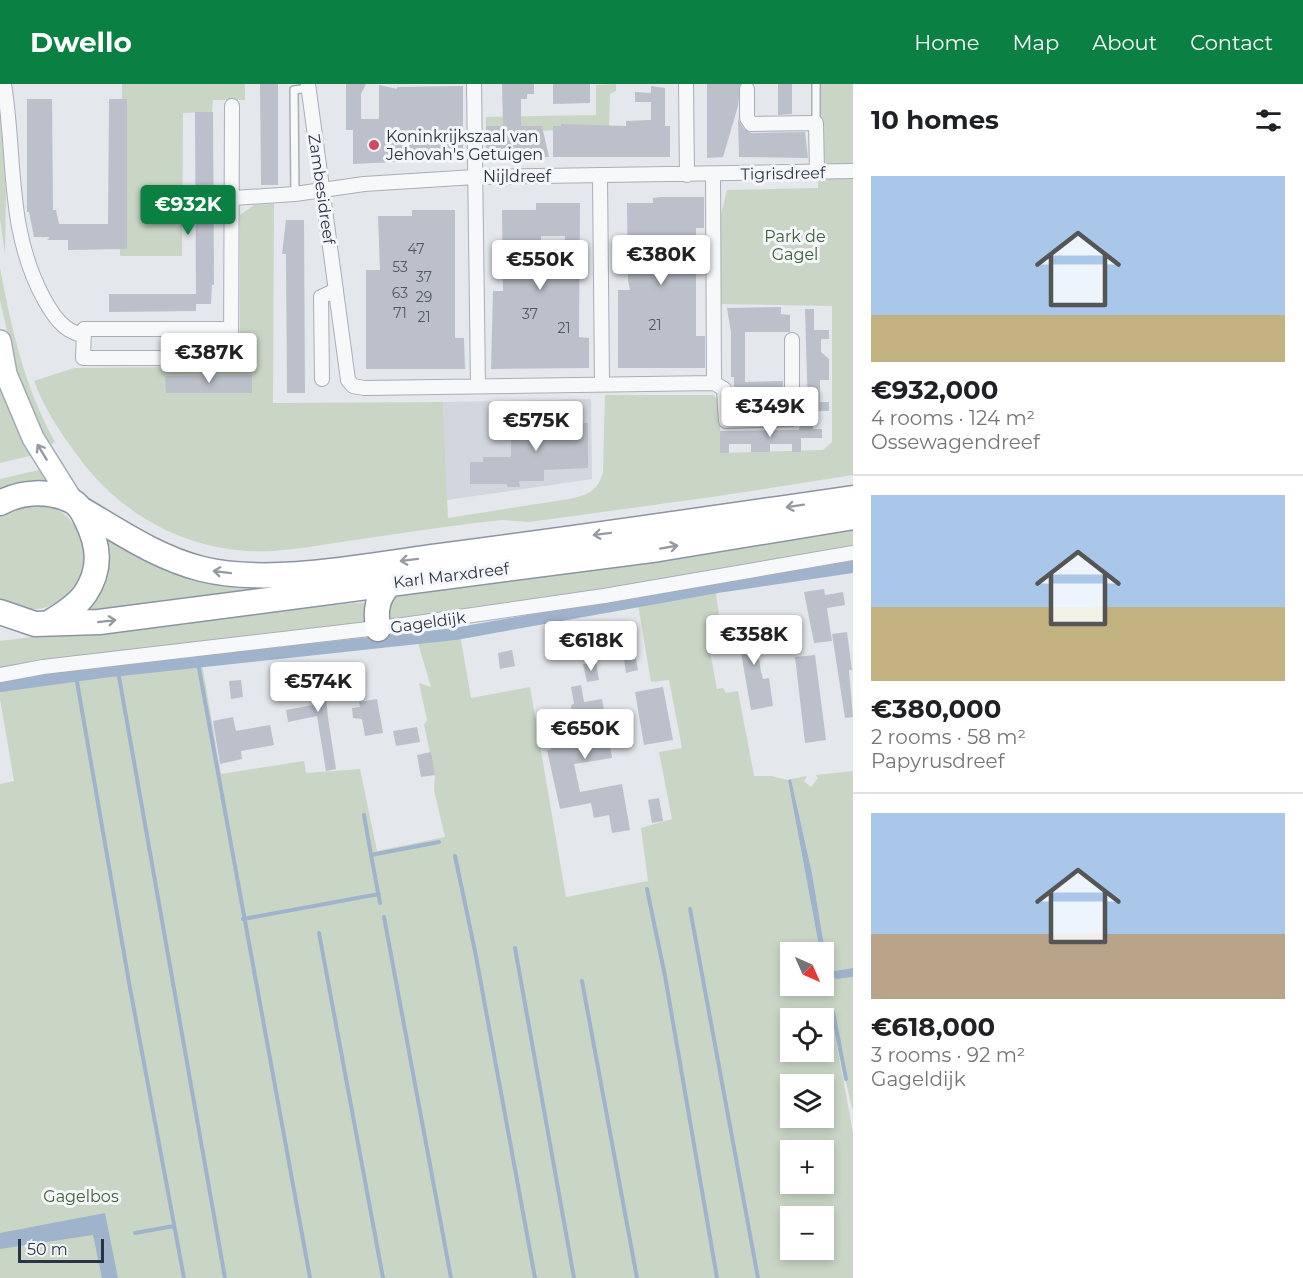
<!DOCTYPE html>
<meta charset="utf-8">
<style>
body{margin:0;font-family:Montserrat,sans-serif;background:#f2f2f2;color:#202124;height:100vh;display:flex;flex-direction:column;font-size:22px;white-space:nowrap}
*{box-sizing:border-box;margin:0}
p{font-size:20px;color:#757577}
.icon{flex:none;width:33px;height:33px;fill:none;stroke:currentColor;stroke-width:2;stroke-linecap:round;stroke-linejoin:round}
.map{position:relative;flex:1;overflow:hidden}
.panel{display:flex;flex-direction:column;background:#fff;width:450px}
.panel>*{flex:none}
.needle{width:39px;rotate:135deg}
.buttons{position:absolute;left:780px;top:858px;display:grid;gap:12px}
.buttons a{display:grid;place-items:center;width:54px;height:54px;border-radius:0px;background:#fff;box-shadow:0 3px 9px #0003;font-size:30px}
.scale{position:absolute;left:18px;bottom:15px;width:86px;box-sizing:border-box;padding-left:6px;border:3px solid #2b3445;border-top:0;font-size:16px;line-height:21px;white-space:nowrap;color:#2b3445;-webkit-text-stroke:4px #f4f6f9;paint-order:stroke}
.price{position:absolute;translate:-50% -51px;padding:0 14px;border-radius:6px;background:#fff;color:#222;font-size:20px;line-height:39px;filter:drop-shadow(0 2px 3px #0008)}
.price::after{content:'';position:absolute;left:50%;top:36px;width:18px;height:14px;margin-left:-9px;background:inherit;clip-path:polygon(0 0,100% 0,50% 100%)}
.price.active{background:#0b8043;color:#fff}
ul{padding:0;list-style:none}
li{display:grid;align-content:center;gap:12px;height:318px;padding:0 18px}
li+li{border-top:2px solid #e0e0e0}
li span{display:grid;place-items:center;height:186px;border-radius:0px;color:#555}
li>.icon{margin-inline-start:auto}
span .icon{width:108px;height:108px;fill:#fffc;stroke-width:1}
li b{font-size:26px}
h2{display:flex;justify-content:space-between;align-items:center;height:72px;padding:0 18px;font-size:26px}
header{display:flex;align-items:center;gap:36px;box-sizing:border-box;height:84px;padding:0 30px;background:#0b8043;color:#fff}
header strong{font-size:28px}
nav{display:flex;gap:33px;margin-inline-start:auto;font-size:21px}
main{display:flex;flex:1;min-height:0}
.map>svg:first-child{display:block}
</style>
<header>
<strong>Dwello</strong>
<nav><a>Home</a><a>Map</a><a>About</a><a>Contact</a></nav>
</header>
<main>
<div class="map">
<svg width="853" height="1194" viewBox="0 0 853 1194">
<rect width="100%" height="100%" fill="#e4e7ec"/>
<!-- built -->
<path fill="#d2d6de" d="M591,315L592,395L447,416L443,318Z"/>
<!-- green -->
<path fill="#c9d6c5" fill-rule="evenodd" d="M122,0H245V16H213L212,28L183,29L182,172H120Z
M616,0V7L610,10L609,45L486,48V33L596,31V1Z
M819,0H853V391L712,413L529,438L502,436C455,441 409,448 362,455C332,459 302,465 272,467C194,471 122,434 77,371C60,348 44,324 34,297L74,284L240,282V131L254,121L274,120L273,319L443,318L448,434L569,415C588,411 598,407 603,388L605,311H713L720,318V369L823,366L832,358V222L721,220V215H715L714,158L727,106L818,104Z
M0,25L6,107L5,170L0,135Z
M0,184C12,247 24,302 55,358L46,364L21,310L0,216Z
M0,299L34,371L0,379Z
M43,385L54,400L0,406V395Z
M20,420C29,421 39,420 48,422C57,424 65,430 71,437C114,483 54,550 0,516V429Z
M853,441V465L392,538L383,532L388,512Z
M104,449L174,485L436,477L195,519L85,527Z
M715,502L722,554L708,556L717,605L723,604L726,609L738,607L754,692H771L788,696L820,868H790V902H824V885L826,892L837,895L853,893V1028L836,956L853,1049V1194H0V700L14,697L0,615V600L75,588L201,574L221,690L304,677L306,689L360,685L377,767L445,753L434,706L435,691L424,641L427,636L419,599L431,603L416,552L459,545L471,614L530,603L566,813L648,797L641,744L672,735L659,668L682,664L669,596L651,598L637,515ZM790,934H824V968H790ZM790,1000H824V1034H790ZM790,1066H824V1100H790ZM790,1132H824V1166H790Z
M356,519H364L368,523L367,541L0,585V557L279,522L312,523Z
M853,687V884L834,887L828,885L812,789L791,695L807,692L804,697L811,703L818,694L816,691Z"/>
<!-- water -->
<path fill="#9fb4cc" d="M791,695L812,789L828,885L834,887L853,884V893L837,895L826,892L824,885V868H820L788,696Z
M105,1129L118,1194H102L93,1151L0,1165V1149Z"/>
<g fill="none" stroke-linecap="round" stroke-linejoin="round">
<!-- stream -->
<path stroke="#9fb4cc" stroke-width="4" d="M198,579L310,1194
M118,587L225,1194
M76,592L130,904L184,1194
M364,731L371,771L439,758
M371,771L380,819
M455,772L475,867L535,1194
M647,805L665,892L717,1194
M690,825L758,1194
M384,833L451,1194
M243,835L379,810
M319,849L383,1194
M515,864L574,1194
M582,897L637,1194
M833,928L846,995
M135,1149L174,1142"/>
<!-- canal -->
<path stroke="#9fb4cc" stroke-width="12" d="M0,602L102,588L455,550L717,503L853,483"/>
</g>
<!-- building -->
<path fill="#bbc0ca" fill-rule="evenodd" d="M260,0H278V101H261Z
M346,0H366L361,10V35H379V1L397,5V3L463,2V74H410L396,78L353,80V46H346Z
M502,0H534V10H527V15H521V42H542L549,73H486V42H503Z
M553,0H590V19L553,20Z
M707,0H740L738,22L723,73L707,74Z
M778,0H792V30L778,31Z
M651,2L665,4V42H670V73H553V42H561V40L626,42V37L651,36V18H635V8L651,9Z
M27,15H52L53,126H56L59,140H108L109,15H127V165L68,166V156H47L50,153H34L29,128H27Z
M195,28H213L214,201H212L211,220H196V227L109,228V210H196Z
M738,35L744,45L751,49L805,48L808,74L739,73Z
M661,113H704V144H696V252H705V284H618V206H630L628,196L627,119H653V114Z
M536,119H580L579,253L589,254V284L491,285L493,207H503L502,126H536ZM541,152H565L564,187H541Z
M412,126H455V254H464L465,285H366V186H380L378,132H412Z
M286,136H304L305,309H287L286,170H282Z
M781,223V230L790,231V248H745V298L783,297L782,326H737V304H734V293H731V248L727,224Z
M805,225H814V246H829V255H821V268L829,275V296H820V318H829V327H808Z
M252,291V309H166L165,292Z
M527,334H571V339H588V384L544,386V397H519L520,403H507V400H470V378H483V373H511V337H527Z
M801,334H813V345H822V354H801V368H792V360H770V368H751V360H729V369H720V347L799,346Z
M824,505L825,511L843,508L845,521L827,524L832,557L814,559L804,508Z
M756,536L761,561L757,562L761,588L763,595L769,594L773,622L751,626L736,540Z
M847,548L852,586H849L853,633L845,634L832,550Z
M631,550L638,586L626,589L624,575H620L616,552Z
M512,566L515,582L500,585L498,569Z
M815,571L826,656L805,659L795,573Z
M596,578L599,596L587,598L583,580Z
M325,583L330,612H326L328,634L336,685L326,687L317,632L288,638L286,626L313,621L307,586Z
M241,596L243,613L231,615L229,597Z
M581,601L584,618L602,615L612,674L574,680L580,708L622,700L630,746L612,749L609,731L594,734L591,719L560,725L547,666H551L547,647L559,645L557,633L572,630L571,621L574,620L571,603Z
M663,603L673,656L644,661L635,608Z
M377,615L383,649L365,652L362,635L353,634L352,624L360,623L359,618Z
M233,633L236,647L270,641L274,661L241,667L242,675L220,680L213,637Z
M417,643L420,658L396,662L393,647Z
M431,668L435,691L421,693L417,671Z
M659,714L663,737L652,739L648,716Z"/>
<g fill="none" stroke-linecap="round" stroke-linejoin="round">
<!-- lane casing -->
<g stroke="#a9aeb7" stroke-width="10">
<path id="lane" d="M816,39V0
M295,110L294,6L309,4"/>
</g>
<!-- street casing -->
<g stroke="#a9aeb7" stroke-width="16">
<path id="street" d="M4,0C16,74 6,145 44,215C53,231 63,247 82,251
M308,0L348,296L353,302L364,304L714,299L713,91
M474,0L478,302
M686,0L687,91
M747,5V34L751,40L816,39L817,89
M600,92L602,300
M233,114L295,110L364,100L475,93L853,87
M231,245H84L83,274H231L232,22
M322,295L321,213L336,206
M714,299L724,305L726,337L792,335V256
M0,591L43,583L403,541L604,512L853,469"/>
</g>
<!-- primary casing -->
<g stroke="#a3abb8" stroke-width="24">
<path id="primary" d="M0,257L6,290L33,354L73,418"/>
</g>
<!-- highway casing -->
<g stroke="#8b94a3" stroke-width="27">
<path id="highway" d="M0,419C22,407 49,406 72,417C79,421 83,428 86,435C99,461 102,485 85,510C76,523 61,531 49,539
M81,425C120,448 158,474 202,485C272,502 369,481 440,472C578,454 716,434 853,414
M0,528L35,540L99,538L659,465L853,433
M378,545C375,526 377,512 391,499"/>
</g>
<!-- lane -->
<use href="#lane" stroke="#f7f8fa" stroke-width="7"/>
<!-- street -->
<use href="#street" stroke="#f7f8fa" stroke-width="14"/>
<!-- primary -->
<use href="#primary" stroke="#fff" stroke-width="21"/>
<!-- highway -->
<use href="#highway" stroke="#fff" stroke-width="24"/>
</g>
<!-- one-way arrows -->
<defs><path id="oneway-shaft" d="M-6 0H5M1.5-3L5.5 0L1.5 3" fill="none" stroke-width="1.6" stroke-linecap="round" stroke-linejoin="round" transform="scale(1.5)"/></defs>
<g stroke="#959aa2">
<use href="#oneway-shaft" transform="translate(42 368) rotate(-121)"/>
<use href="#oneway-shaft" transform="translate(795 422) rotate(171)"/>
<use href="#oneway-shaft" transform="translate(602 450) rotate(173)"/>
<use href="#oneway-shaft" transform="translate(669 463) rotate(-10)"/>
<use href="#oneway-shaft" transform="translate(409 476) rotate(173)"/>
<use href="#oneway-shaft" transform="translate(222 488) rotate(-173)"/>
<use href="#oneway-shaft" transform="translate(107 537) rotate(-7)"/>
</g>
<!-- markers -->
<circle fill="#d1495b" stroke="#f4f6f9" stroke-width="2" cx="374" cy="61" r="6"/>
<g text-anchor="middle" stroke-width="6" stroke-linejoin="round" paint-order="stroke">
<!-- number labels -->
<g font-size="14" fill="#4f5766">
<text x="416" y="170">47</text>
<text x="400" y="188">53</text>
<text x="424" y="198">37</text>
<text x="400" y="214">63</text>
<text x="424" y="218">29</text>
<text x="400" y="234">71</text>
<text x="530" y="235">37</text>
<text x="424" y="238">21</text>
<text x="655" y="246">21</text>
<text x="564" y="249">21</text>
</g>
<!-- poi labels -->
<g font-size="16" fill="#2b3445" stroke="#f4f6f9" text-anchor="start">
<text x="386" y="58">Koninkrijkszaal van<tspan x="386" dy="18">Jehovah's Getuigen</tspan></text>
</g>
<!-- street labels -->
<g font-size="16" fill="#2b3445" stroke="#f4f6f9">
<text transform="translate(783 89) rotate(-1)" y="6">Tigrisdreef</text>
<text x="517" y="98">Nijldreef</text>
<text transform="translate(322 105) rotate(82)" y="6">Zambesidreef</text>
<text transform="translate(451 491) rotate(-7)" y="6">Karl Marxdreef</text>
<text transform="translate(428 538) rotate(-8)" y="6">Gageldijk</text>
</g>
<!-- park labels -->
<g font-size="16" fill="#3f6138" stroke="#f4f6f9">
<text x="795" y="158">Park de<tspan x="795" dy="18">Gagel</tspan></text>
<text x="81" y="1118">Gagelbos</text>
</g>
</g>
</svg>
<div class="buttons">
<a><svg class="needle" viewBox="-14 -14 28 28"><path d="M0-13l5 13h-10z" fill="#e53935"/><path d="M0 13l5-13h-10z" fill="#757577"/></svg></a>
<a><svg class="icon" aria-label="locate" viewBox="0 0 24 24"><circle cx="12" cy="12" r="6"/><path d="M12 2v4M12 18v4M2 12h4M18 12h4"/></svg></a>
<a><svg class="icon" aria-label="layers" viewBox="0 0 24 24"><path d="M12 4l9 5-9 5-9-5zM3 14l9 5 9-5"/></svg></a>
<a>+</a>
<a>−</a>
</div>
<div class="scale">50 m</div>
<b class="price active" style="left:188px;top:152px">€932K</b>
<b class="price" style="left:661px;top:202px">€380K</b>
<b class="price" style="left:540px;top:207px">€550K</b>
<b class="price" style="left:209px;top:300px">€387K</b>
<b class="price" style="left:770px;top:354px">€349K</b>
<b class="price" style="left:536px;top:368px">€575K</b>
<b class="price" style="left:754px;top:582px">€358K</b>
<b class="price" style="left:591px;top:588px">€618K</b>
<b class="price" style="left:318px;top:629px">€574K</b>
<b class="price" style="left:585px;top:676px">€650K</b>
</div>
<section class="panel">
<h2>10 homes<svg class="icon" aria-label="filters" viewBox="0 0 24 24"><path d="M4 7h16M4 17h16"/><circle cx="9" cy="7" r="2"/><circle cx="15" cy="17" r="2"/></svg></h2>
<ul>
<li><span style="background:linear-gradient(#a9c7e8 75%,#c2b280 0)"><svg class="icon" aria-label="home" viewBox="0 0 24 24"><path d="M3 11l9-7 9 7M6 9v11h12V9"/></svg></span><div><b>€932,000</b><p>4 rooms · 124 m²</p><p>Ossewagendreef</p></div></li>
<li><span style="background:linear-gradient(#a9c7e8 60%,#c2b280 0)"><svg class="icon" aria-label="home" viewBox="0 0 24 24"><path d="M3 11l9-7 9 7M6 9v11h12V9"/></svg></span><div><b>€380,000</b><p>2 rooms · 58 m²</p><p>Papyrusdreef</p></div></li>
<li><span style="background:linear-gradient(#a9c7e8 65%,#b9a48a 0)"><svg class="icon" aria-label="home" viewBox="0 0 24 24"><path d="M3 11l9-7 9 7M6 9v11h12V9"/></svg></span><div><b>€618,000</b><p>3 rooms · 92 m²</p><p>Gageldijk</p></div></li>
</ul>
</section>
</main>
